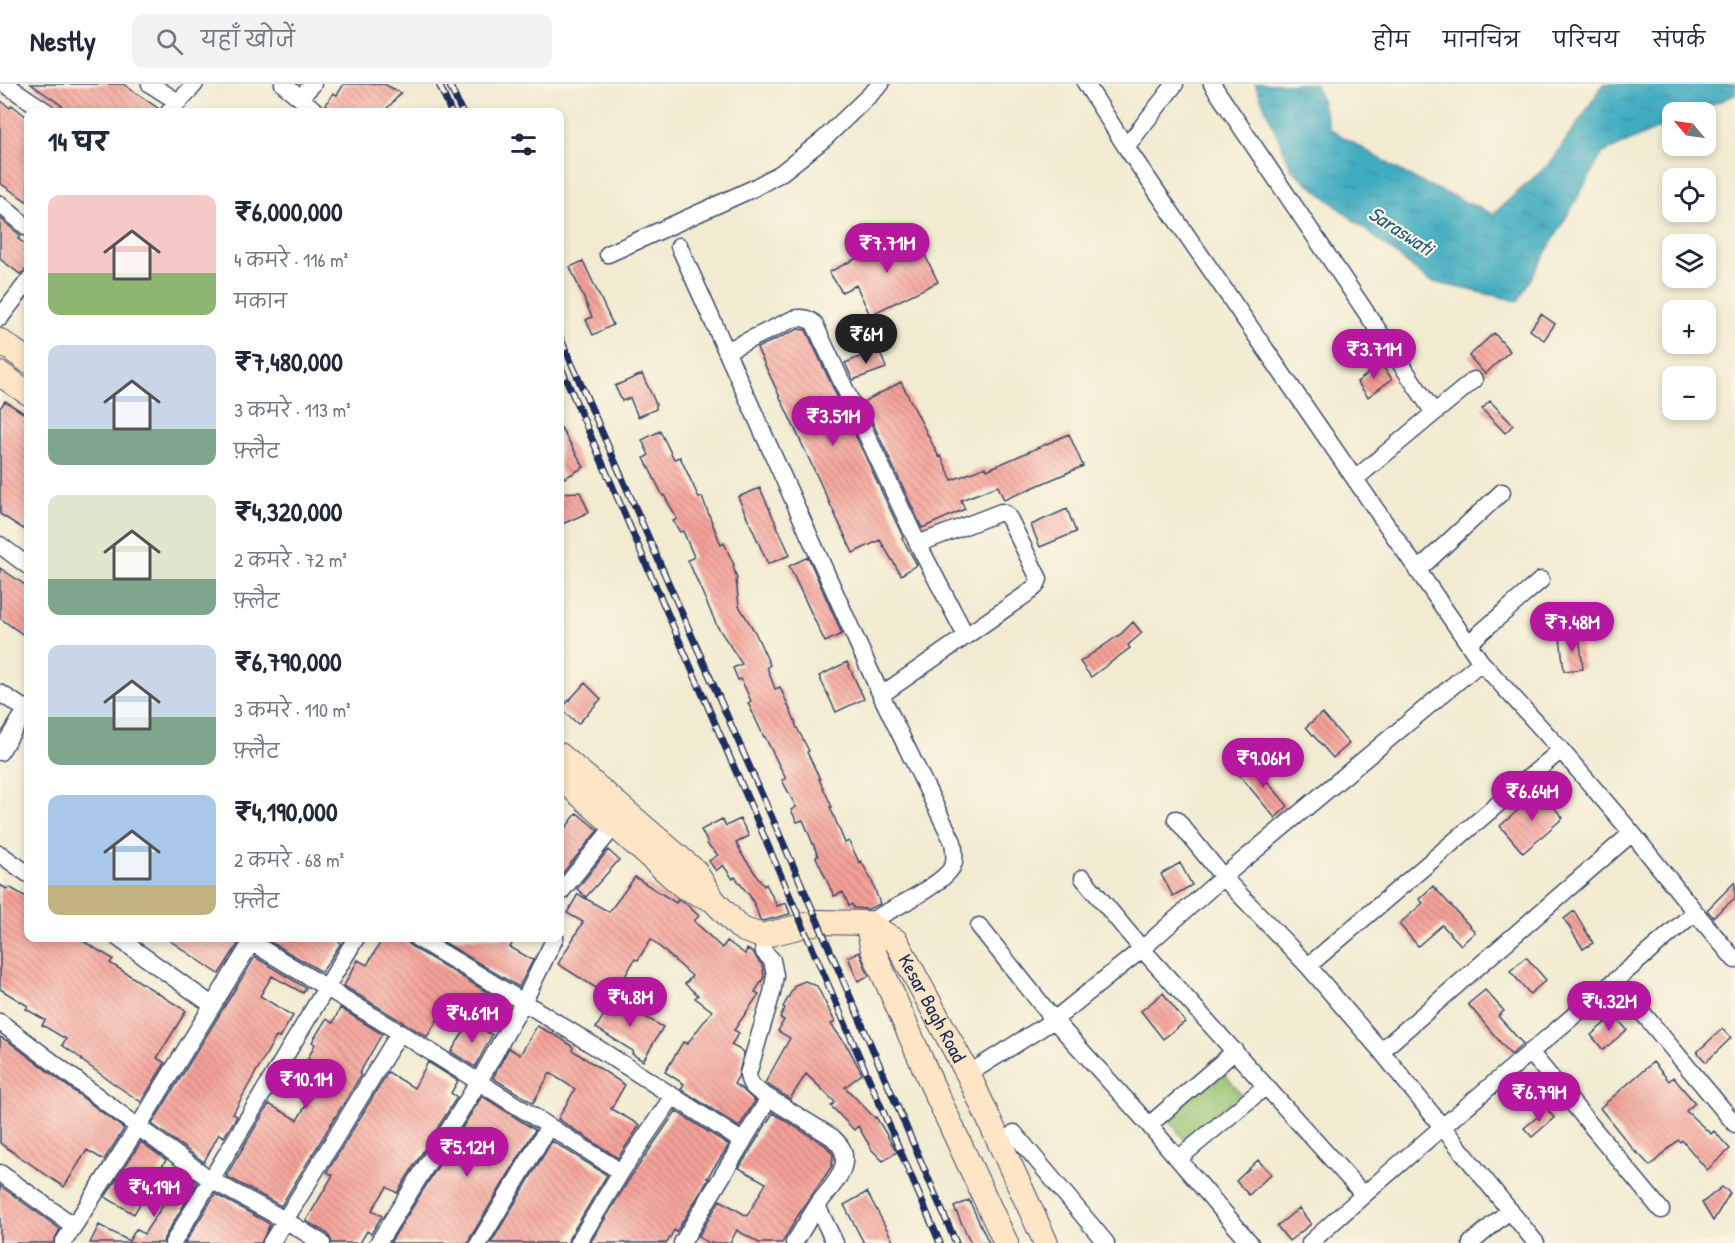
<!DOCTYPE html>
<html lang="hi">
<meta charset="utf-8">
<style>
body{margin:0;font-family:"Patrick Hand","Playpen Sans Deva",sans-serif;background:#f2f2f3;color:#1f2937;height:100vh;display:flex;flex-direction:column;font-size:22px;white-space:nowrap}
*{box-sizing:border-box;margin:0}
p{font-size:20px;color:#747a83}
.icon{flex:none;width:33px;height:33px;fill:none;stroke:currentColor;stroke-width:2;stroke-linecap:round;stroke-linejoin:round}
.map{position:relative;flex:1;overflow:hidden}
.details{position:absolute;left:24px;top:24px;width:540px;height:834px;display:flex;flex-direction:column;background:#fff;border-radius:12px;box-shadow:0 3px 9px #0003}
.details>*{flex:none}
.needle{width:39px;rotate:299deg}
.controls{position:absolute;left:1662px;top:18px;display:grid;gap:12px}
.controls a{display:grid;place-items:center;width:54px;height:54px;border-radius:12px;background:#fff;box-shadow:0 3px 9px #0003;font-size:30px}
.price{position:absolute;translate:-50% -51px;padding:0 14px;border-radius:21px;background:#b5179e;color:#fff;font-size:20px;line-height:39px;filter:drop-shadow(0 2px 3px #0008)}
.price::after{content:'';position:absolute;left:50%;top:36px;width:18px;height:14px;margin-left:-9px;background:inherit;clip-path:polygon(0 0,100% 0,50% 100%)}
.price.selected{background:#222;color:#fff}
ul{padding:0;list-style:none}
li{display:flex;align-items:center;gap:18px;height:150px;padding:0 24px}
li span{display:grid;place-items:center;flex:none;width:168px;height:120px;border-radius:12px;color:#555}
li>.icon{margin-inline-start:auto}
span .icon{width:72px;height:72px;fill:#fffc;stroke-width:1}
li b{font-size:26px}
h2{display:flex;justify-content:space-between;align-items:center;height:72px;padding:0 24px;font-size:26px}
header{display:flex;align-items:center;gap:36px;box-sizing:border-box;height:84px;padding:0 30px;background:#fff;border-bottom:2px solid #e0e1e3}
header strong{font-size:28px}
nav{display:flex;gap:33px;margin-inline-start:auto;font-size:21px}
.search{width:420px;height:54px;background:#f2f2f3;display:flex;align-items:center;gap:15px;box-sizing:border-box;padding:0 21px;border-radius:12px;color:#747a83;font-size:22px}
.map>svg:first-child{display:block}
</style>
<header>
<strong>Nestly</strong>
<div class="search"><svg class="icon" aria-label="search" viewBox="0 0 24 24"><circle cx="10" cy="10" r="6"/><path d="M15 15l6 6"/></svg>यहाँ खोजें</div>
<nav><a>होम</a><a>मानचित्र</a><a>परिचय</a><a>संपर्क</a></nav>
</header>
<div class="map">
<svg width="1735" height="1159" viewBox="0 0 1735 1159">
<defs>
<pattern id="water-ripples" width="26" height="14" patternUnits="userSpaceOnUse" patternTransform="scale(1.5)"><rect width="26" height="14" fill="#41acc0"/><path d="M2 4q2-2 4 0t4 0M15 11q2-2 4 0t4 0" fill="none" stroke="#368c9f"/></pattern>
<pattern id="building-back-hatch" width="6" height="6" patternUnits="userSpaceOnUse" patternTransform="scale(1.5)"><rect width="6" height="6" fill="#f5a198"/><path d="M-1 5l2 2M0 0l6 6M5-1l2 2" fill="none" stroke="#c6847f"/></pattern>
</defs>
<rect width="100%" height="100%" fill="#fcf5e5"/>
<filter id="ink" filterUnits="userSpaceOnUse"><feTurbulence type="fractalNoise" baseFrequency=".0167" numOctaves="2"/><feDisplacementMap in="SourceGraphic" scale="12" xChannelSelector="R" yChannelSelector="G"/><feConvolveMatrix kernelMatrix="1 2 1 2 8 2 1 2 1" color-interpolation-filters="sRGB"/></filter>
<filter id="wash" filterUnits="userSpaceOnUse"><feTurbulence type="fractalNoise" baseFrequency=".008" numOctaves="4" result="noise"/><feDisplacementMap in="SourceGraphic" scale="24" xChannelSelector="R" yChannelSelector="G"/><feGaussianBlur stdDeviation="1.35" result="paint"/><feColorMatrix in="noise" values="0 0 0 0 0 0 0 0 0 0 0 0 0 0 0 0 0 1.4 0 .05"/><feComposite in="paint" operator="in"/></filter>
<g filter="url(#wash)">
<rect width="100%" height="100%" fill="#f2ebd1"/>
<!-- green -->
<path fill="#96c371" stroke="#587968" stroke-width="1.5" d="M1222,987L1243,1013L1186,1058L1166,1032Z"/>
<!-- water -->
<path fill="url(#water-ripples)" stroke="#2e6e8f" stroke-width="1.5" d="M1255,0H1316L1330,45L1414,95L1493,130L1548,81L1583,32L1603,0H1735V11L1694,28H1672V38L1603,69L1518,217L1429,197L1292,86Z"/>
<g id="blocks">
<!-- building -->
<path fill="url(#building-back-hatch)" d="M31,0H123L159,25V28H71Z
M344,0H384L401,9L384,28H327L325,22L333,9L337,11Z
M0,16L10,24L12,21L28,34V118L0,99Z
M0,134L21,152L18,155L28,162V184L20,190L0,175Z
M908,149L919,172L924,169L938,198L870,231L856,201L842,208L829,188Z
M583,177L613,241L593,251L586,236L592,233L570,183Z
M1541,230L1555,240L1544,256L1530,246Z
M798,245L806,246L903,453L902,454L917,481L901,491L880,456L853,469L757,264Z
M1494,249L1510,267L1485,290L1469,272Z
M879,265L886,284L853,296L845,279Z
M1381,280L1392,295L1368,313L1357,298Z
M642,290L656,320V325L638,333L630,314L622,317L615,302Z
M901,298L939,373L941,372L952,396L986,383L987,386L1069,350L1083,382L1004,416L998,402L961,416L965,425L922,444L863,318Z
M5,317L28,332V448L0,430V324Z
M1490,317L1513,341L1505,349L1482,325Z
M560,342L584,383L565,394L560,386Z
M660,347L674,375L680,373L699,414L702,413L721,461L724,459L734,481L733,482L737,495L736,496L739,522L755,548L770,581L767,583L775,605L780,603L796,639L795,640L809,667L807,668L820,695H819L832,723H830L845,759L849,757L859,778L861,777L872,797L880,820L868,825L854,824L852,820L849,822L843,808L834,812L816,773L818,772L803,736L797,738L791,726L796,723L782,696L786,695L765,653H764L748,619L751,617L741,595L738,596L733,584L742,580L717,542L688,476L694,473L683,447L680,448L673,437L677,435L664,411L663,412L644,374L649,371L642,356Z
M760,404L790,471L768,480L738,413Z
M580,408L589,428L560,441V409Z
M1067,425L1076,448L1040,463L1031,441Z
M808,473L842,550L825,558L789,482Z
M0,484L28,503V554L0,534Z
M1133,538L1142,549L1128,561L1130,564L1091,593L1080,578L1122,549Z
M1579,551L1583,585L1564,587L1560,553Z
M847,578L864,615L836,628L819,592Z
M585,599L601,615L578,640L561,625Z
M1322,629L1349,660L1333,674L1306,643Z
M1250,677L1288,722L1275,734L1237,688Z
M1540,707L1563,734L1523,769L1500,742Z
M577,729L598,746L561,791L560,790V751Z
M722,735L726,742L740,735L749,752L736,759L742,769H741L764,802L766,800L777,822L786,819L790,830L763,837L760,836L756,824L749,810H748L735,793L733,795L723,781L716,787L709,777L718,771L707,760L708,759L701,746Z
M608,766L619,776L586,813L577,805Z
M1180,779L1192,801L1173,812L1161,790Z
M635,793L676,819L678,816L685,819L699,832L694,837L722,864L727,857L745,870L747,865L754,869L757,875L762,881L764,893L755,908L759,910L734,946L739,949L731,961L744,968L738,993L734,1000L742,1005L755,1017L739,1043L681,1005L684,1000L665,988L683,958L687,960L712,927L695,914L698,911L685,900L692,892L651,855L638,876L635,875L612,914L558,880L583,838L567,829L578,810L609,828Z
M1735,798V814L1713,833L1707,826Z
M0,801L7,805L9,803L28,814V854H78L113,875L110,879L186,927L157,974L165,979L141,1018L117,1002L81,976L82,975L62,961L66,955L42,941L45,936L26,925L28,922L0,905Z
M1433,802L1475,848L1461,861L1442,841L1418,862L1399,840L1423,819L1419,815Z
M1574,827L1593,859L1583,865L1564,835Z
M166,854H242L219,890Z
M264,854H340L338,857L341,859L322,888Z
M383,854H407L408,859L412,863L492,911L477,937L447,920L427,953L344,902L358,876L367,881Z
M444,854H516L510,863L533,876L519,903L442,857Z
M859,868L869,892L858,897L848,873Z
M255,873L306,904L303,909L272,892L260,912L293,932L279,954L276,953L247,1004L233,1030L237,1032L224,1053L219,1050L204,1078L152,1040Z
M1526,873L1546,896L1530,910L1510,887Z
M805,897L817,902L835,938L831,940L849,965L862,990L845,1003L875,1034L876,1033L897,1068L883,1077L872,1066L858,1042L854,1046L831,1022L835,1018L806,990L790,1015L765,999L790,954L778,947L784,936L780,934L785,924L783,923L795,901Z
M1485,906L1504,927L1498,932L1523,960L1511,971L1468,920Z
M1163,909L1185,938L1163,955L1141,927Z
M615,912L639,927L638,929L663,943L643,977L632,970L633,967L596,944Z
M340,924L382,950L359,990L361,991L281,1122L226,1092L269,1020L297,1036L315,1007L297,997L315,960L312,958L326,935L333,939Z
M1614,931L1627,946L1603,966L1591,951Z
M470,937L492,951L475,983L451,968Z
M537,942L560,954L573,963L572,966L625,1001L611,1025L640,1041L618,1074L558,1035L575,1005L550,989L533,1019L493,994L509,964L520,971Z
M1722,945L1731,954L1706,978L1697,968Z
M0,953L9,958L124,1045L104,1076L87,1066L64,1103L0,1059Z
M428,978L458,997L451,1009L457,1013L397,1109L387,1103L372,1126L382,1132L371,1150L367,1147L360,1159H332L328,1150L306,1137L333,1091L327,1088L388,988L414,1004Z
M1653,978L1669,997L1673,993L1695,1019L1686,1027L1711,1050L1714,1047L1730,1065L1707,1086L1682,1056L1680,1058L1678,1056L1650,1082L1637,1068L1636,1069L1600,1024Z
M482,1012L535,1046L470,1154L469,1159H390Z
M1547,1025L1554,1034L1532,1053L1524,1044Z
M676,1027L729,1061L707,1094H709L680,1142L676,1148L674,1146L667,1159H590L630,1094Z
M773,1029L825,1061L833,1070L832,1082L797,1133L782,1159H759L737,1146L730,1159H709L698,1153L720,1116L747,1132L766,1099L739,1084Z
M552,1057L607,1091L569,1154L568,1159H491Z
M141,1058L166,1076L134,1130L105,1113Z
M1258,1076L1271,1090L1249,1111L1236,1097Z
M184,1089L197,1099L164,1154L163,1159H90L99,1141L129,1157L136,1145L144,1150Z
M0,1102L60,1145L53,1159H0Z
M1722,1103L1730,1109L1713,1137L1702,1119Z
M867,1108L881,1134L894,1159H864L844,1121Z
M215,1110L270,1140L261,1159H185Z
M969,1116L980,1140L989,1159H971L954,1123Z
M1299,1124L1311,1140L1289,1157L1277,1142Z"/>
</g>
</g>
<g filter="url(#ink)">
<use href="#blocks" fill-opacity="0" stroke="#3b4b6f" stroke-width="1.5"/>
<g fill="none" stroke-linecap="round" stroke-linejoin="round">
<!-- minor casing -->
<g stroke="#3b4b6f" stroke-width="19">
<path id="minor" d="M5,0L47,28
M150,0L178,18
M283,0L317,28
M1086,0L1126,63L1481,578L1561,666L1632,749L1695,828C1568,939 1435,1045 1310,1159
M1212,0L1434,329L1355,395
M300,14L313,0
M169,28L195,0
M1126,63L1175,0
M0,120L28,144
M679,162L881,611L953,758C954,765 956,774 953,781C946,800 886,828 867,839
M608,170L752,105L781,89L824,55L881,0
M0,234L28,197
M726,267L793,235C802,233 807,234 814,239L918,460L966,552
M1434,329L1474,296
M0,461L28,482
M1417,487L1502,408
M1469,559L1541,496
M0,609L28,627
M881,611L1028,509L1036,502L1039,495L1010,436L1006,430L1001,428L918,460
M0,668L28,623
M1176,735L1223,793L1308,882L1381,967L1536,1159
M0,770L28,790
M1083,794L1142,865L1363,1110
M560,809L615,741
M1695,828L1735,876
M979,842L1054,936L1149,1041L1250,1159
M762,852L764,868L772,876L775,891L772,909L748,990C749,1000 753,1003 761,1009L832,1053C838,1059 844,1064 844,1073C846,1091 826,1108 817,1122C809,1134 802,1147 794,1159
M118,854L212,921
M417,854C527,919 636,987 743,1058
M251,858C376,933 499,1010 621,1088
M1308,882L1561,666
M1616,897L1735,1040
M0,938L138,1043L211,1096L285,1136L322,1159
M1381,967L1632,749
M1530,968L1661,1126
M968,990L1054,936L1142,865L1223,793L1481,578
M1149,1041L1235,967
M1014,1049L1106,1159
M1178,1075L1266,1002
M0,1089L74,1142
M817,1122L835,1159
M63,1159L138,1043L254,854
M173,1159L356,854
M271,1159L400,948
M378,1159L478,999L524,917L555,854
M479,1159L549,1042
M578,1159L621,1088L673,1012
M682,1159L769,1014
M1471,1159L1510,1126"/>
</g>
<!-- secondary casing -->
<g stroke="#3b4b6f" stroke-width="26">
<g id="secondary">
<path d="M0,257L28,277"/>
<path d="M0,290L28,309"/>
<path d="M560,671L695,787L713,816"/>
<path id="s1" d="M560,693L684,803L713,816L738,842L744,846L762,852L818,838L867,839L896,857L968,990L1046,1159"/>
<path d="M867,839L873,866L932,1001L1006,1159"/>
</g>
</g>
<!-- minor -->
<use href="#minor" stroke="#fff" stroke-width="16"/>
<!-- secondary -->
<use href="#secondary" stroke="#fde5c5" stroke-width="24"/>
<!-- rail casing -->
<g stroke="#1b2f5e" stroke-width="7">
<path id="rail" d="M439,0L451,28
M449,0L462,28
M560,253L818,838L956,1159
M560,281L940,1159"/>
</g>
<!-- rail -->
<use href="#rail" stroke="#fcf5e5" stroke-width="4.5" stroke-dasharray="14" stroke-linecap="butt"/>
</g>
</g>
<g text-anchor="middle" stroke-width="4.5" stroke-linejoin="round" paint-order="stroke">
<!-- street labels -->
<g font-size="20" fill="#1b2f5e" stroke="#fcf5e5">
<text dy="7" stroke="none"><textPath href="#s1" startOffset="477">Kesar Bagh Road</textPath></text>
</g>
<!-- water labels -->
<g font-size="21" font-style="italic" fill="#285b80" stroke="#fcf5e5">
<text transform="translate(1401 147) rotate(33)" y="7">Saraswati</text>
</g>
</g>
</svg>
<div class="controls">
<a><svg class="needle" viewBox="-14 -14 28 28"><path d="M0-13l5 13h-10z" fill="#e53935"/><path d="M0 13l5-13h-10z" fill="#747a83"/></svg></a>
<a><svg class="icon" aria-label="locate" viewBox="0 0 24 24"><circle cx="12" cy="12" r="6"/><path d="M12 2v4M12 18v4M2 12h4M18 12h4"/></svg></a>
<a><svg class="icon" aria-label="layers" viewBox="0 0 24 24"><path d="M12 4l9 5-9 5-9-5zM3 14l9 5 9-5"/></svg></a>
<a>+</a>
<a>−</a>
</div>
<b class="price" style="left:887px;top:190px">₹7.71M</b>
<b class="price selected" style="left:866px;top:281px">₹6M</b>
<b class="price" style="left:1374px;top:296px">₹3.71M</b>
<b class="price" style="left:833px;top:363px">₹3.51M</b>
<b class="price" style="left:1572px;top:569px">₹7.48M</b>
<b class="price" style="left:1263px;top:705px">₹9.06M</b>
<b class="price" style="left:1532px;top:738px">₹6.64M</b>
<b class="price" style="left:630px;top:944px">₹4.8M</b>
<b class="price" style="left:1609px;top:948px">₹4.32M</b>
<b class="price" style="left:472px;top:960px">₹4.61M</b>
<b class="price" style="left:306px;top:1026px">₹10.1M</b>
<b class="price" style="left:1539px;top:1039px">₹6.79M</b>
<b class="price" style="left:467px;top:1094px">₹5.12M</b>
<b class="price" style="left:154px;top:1134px">₹4.19M</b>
<section class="details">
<h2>14 घर<svg class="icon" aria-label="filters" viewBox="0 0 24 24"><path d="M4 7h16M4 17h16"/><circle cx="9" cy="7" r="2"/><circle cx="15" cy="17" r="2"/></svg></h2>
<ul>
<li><span style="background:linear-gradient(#f6c9c9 65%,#8fb573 0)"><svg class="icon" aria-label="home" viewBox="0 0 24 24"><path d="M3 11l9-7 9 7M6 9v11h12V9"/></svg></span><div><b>₹6,000,000</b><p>4 कमरे · 116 m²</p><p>मकान</p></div></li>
<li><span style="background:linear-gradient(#c9d6e8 70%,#7fa58c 0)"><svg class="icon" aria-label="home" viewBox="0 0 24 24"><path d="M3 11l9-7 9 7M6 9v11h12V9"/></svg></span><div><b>₹7,480,000</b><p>3 कमरे · 113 m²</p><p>फ़्लैट</p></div></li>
<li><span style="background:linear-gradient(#dfe7d0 70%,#7fa58c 0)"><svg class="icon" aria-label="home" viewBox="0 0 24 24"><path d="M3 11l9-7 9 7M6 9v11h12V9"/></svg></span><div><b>₹4,320,000</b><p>2 कमरे · 72 m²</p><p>फ़्लैट</p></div></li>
<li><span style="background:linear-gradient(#c9d6e8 60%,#7fa58c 0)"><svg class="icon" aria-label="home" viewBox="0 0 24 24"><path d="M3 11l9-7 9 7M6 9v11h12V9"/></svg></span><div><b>₹6,790,000</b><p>3 कमरे · 110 m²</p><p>फ़्लैट</p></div></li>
<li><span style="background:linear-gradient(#a9c7e8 75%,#c2b280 0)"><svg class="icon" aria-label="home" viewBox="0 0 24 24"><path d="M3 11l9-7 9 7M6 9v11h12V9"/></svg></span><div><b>₹4,190,000</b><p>2 कमरे · 68 m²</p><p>फ़्लैट</p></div></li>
</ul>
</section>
</div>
